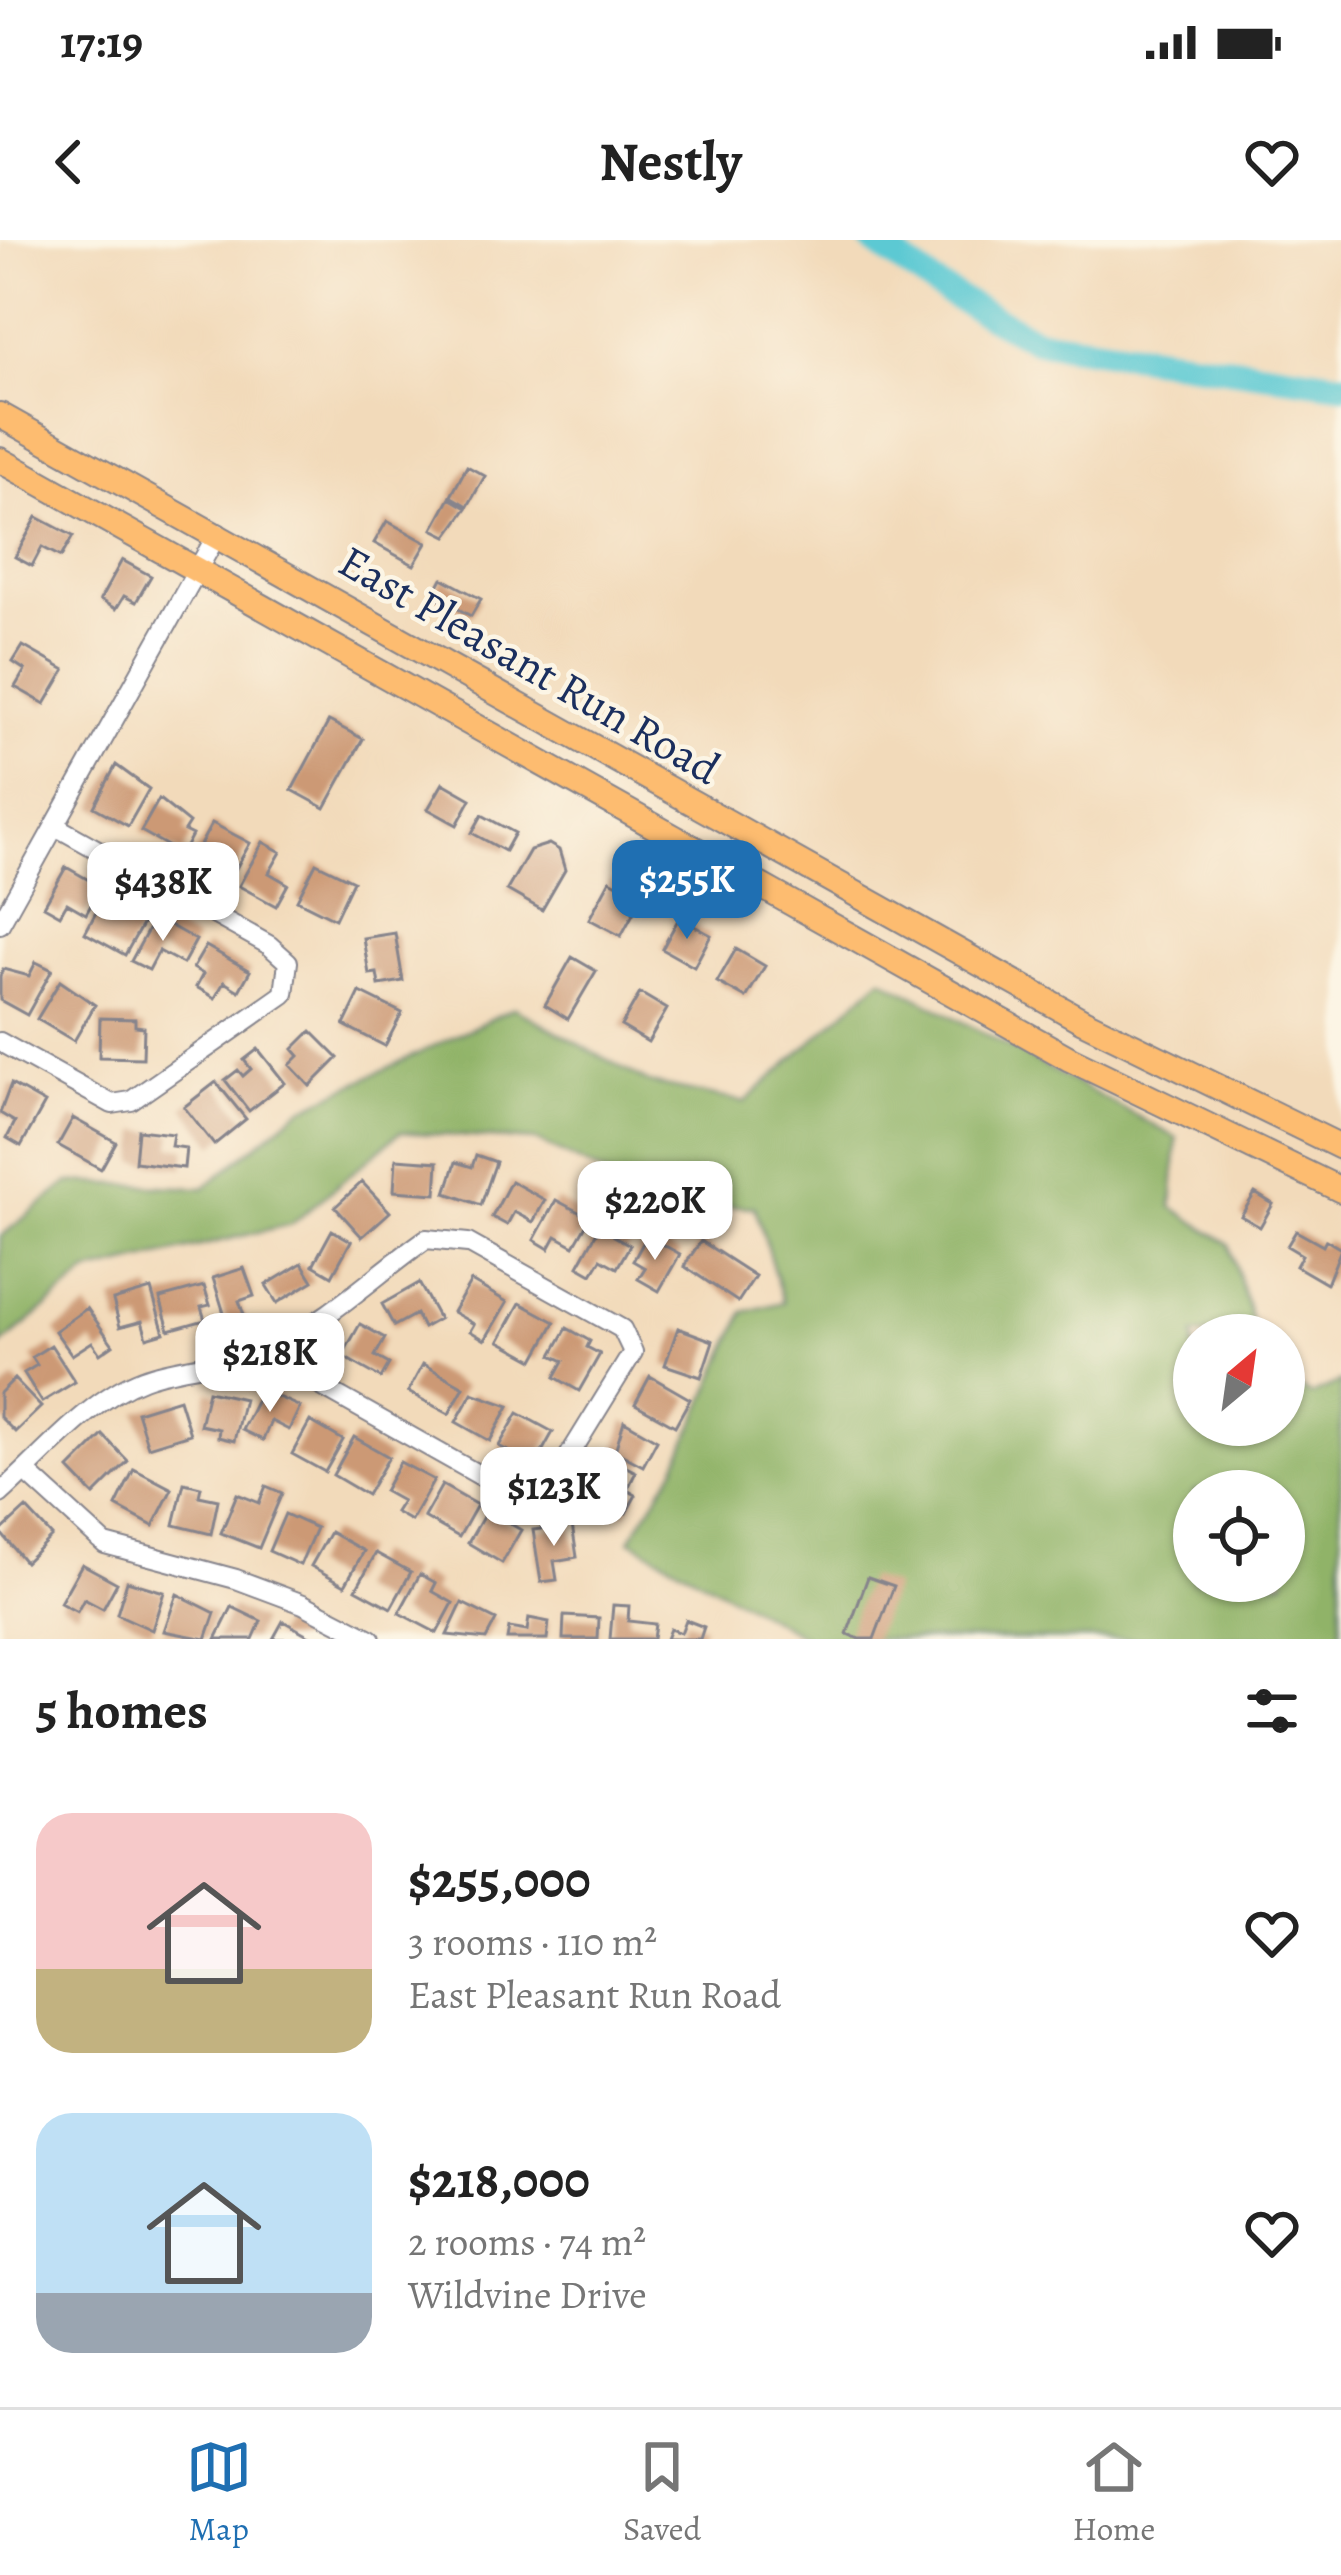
<!DOCTYPE html>
<meta charset="utf-8">
<style>
body{margin:0;font-family:Alegreya,serif;background:#f6f6f6;color:#222;height:100vh;display:flex;flex-direction:column;font-size:45px;white-space:nowrap}
*{box-sizing:border-box;margin:0}
p{font-size:39px;color:#767676}
.icon{flex:none;width:66px;height:66px;fill:none;stroke:currentColor;stroke-width:2;stroke-linecap:round;stroke-linejoin:round}
.map{position:relative;height:1399px;overflow:hidden}
.drawer{display:flex;flex-direction:column;background:#fff;flex:1}
.drawer>*{flex:none}
.needle{width:78px;rotate:29deg}
.buttons{position:absolute;left:1173px;top:1074px;display:grid;gap:24px}
.buttons a{display:grid;place-items:center;width:132px;height:132px;border-radius:50%;background:#fff;box-shadow:0 3px 9px #0004;font-size:60px}
.price{position:absolute;translate:-50% -102px;padding:0 27px;border-radius:24px;background:#fff;color:#222;font-size:39px;line-height:78px;filter:drop-shadow(0 3px 6px #0008)}
.price::after{content:'';position:absolute;left:50%;top:72px;width:36px;height:27px;margin-left:-18px;background:inherit;clip-path:polygon(0 0,100% 0,50% 100%)}
.price.active{background:#1f6fb2;color:#fff}
ul{padding:0;list-style:none}
li{display:flex;align-items:center;gap:36px;height:300px;padding:0 36px}
li span{display:grid;place-items:center;flex:none;width:336px;height:240px;border-radius:36px;color:#555}
li>.icon{margin-inline-start:auto}
span .icon{width:144px;height:144px;fill:#fffc;stroke-width:1}
li b{font-size:51px}
h2{display:flex;justify-content:space-between;align-items:center;height:144px;padding:0 36px;font-size:51px}
.status{display:flex;justify-content:space-between;align-items:center;height:84px;padding:0 60px;background:#fff;direction:ltr}
.status svg{height:33px;fill:currentColor}
header{display:flex;justify-content:space-between;align-items:center;height:156px;padding:0 36px;background:#fff;font-size:54px;font-weight:600}
.tabs{display:flex;justify-content:space-around;align-items:center;height:168px;border-top:3px solid #e0e0e0;background:#fff;font-size:33px;color:#767676}
.tabs a{display:grid;justify-items:center;gap:6px}
.tabs .active{color:#1f6fb2}
.map>svg:first-child{display:block}
</style>
<div class="status"><b>17:19</b><svg viewBox="0 0 49 12"><path d="M0 12V9h3v3zM5 12V6h3v6zM10 12V3h3v9zM15 12V0h3v12zM26 1h20v11H26zM47 4h2v5h-2z"/></svg></div>
<header><svg class="icon" aria-label="back" viewBox="0 0 24 24"><path d="M15 5l-7 7 7 7"/></svg>Nestly<svg class="icon" aria-label="heart" viewBox="0 0 24 24"><path d="M12 20l-8-8c-3-5 5-10 8-4 3-6 11-1 8 4z"/></svg></header>
<div class="map">
<svg width="1341" height="1399" viewBox="0 0 1341 1399">
<rect width="100%" height="100%" fill="#fcf5e5"/>
<filter id="ink" filterUnits="userSpaceOnUse"><feTurbulence type="fractalNoise" baseFrequency=".00833" numOctaves="2"/><feDisplacementMap in="SourceGraphic" scale="24" xChannelSelector="R" yChannelSelector="G"/><feConvolveMatrix kernelMatrix="1 2 1 2 8 2 1 2 1" color-interpolation-filters="sRGB"/></filter>
<filter id="wash" filterUnits="userSpaceOnUse"><feTurbulence type="fractalNoise" baseFrequency=".004" numOctaves="4" result="noise"/><feDisplacementMap in="SourceGraphic" scale="48" xChannelSelector="R" yChannelSelector="G"/><feGaussianBlur stdDeviation="2.7" result="paint"/><feColorMatrix in="noise" values="0 0 0 0 0 0 0 0 0 0 0 0 0 0 0 0 0 1.4 0 .05"/><feComposite in="paint" operator="in"/></filter>
<g filter="url(#wash)">
<rect width="100%" height="100%" fill="#f2daba"/>
<!-- forest -->
<path fill="#90b368" stroke="#567163" stroke-width="3" fill-rule="evenodd" d="M882,738L1177,898L1172,967L1229,1004L1256,1095H1194V1185H1284V1138L1311,1155L1341,1142V1399H808L630,1300L675,1228L744,1072L783,1062L755,967L666,964L537,901L400,892L292,984L88,1033L0,1106V997L69,942L204,948L299,870L514,768L649,843L745,862ZM1194,1251H1284V1341H1194Z"/>
<g fill="none" stroke-linecap="round" stroke-linejoin="round">
<!-- river -->
<path stroke="#5cc9d3" stroke-width="27" d="M872,0L939,48L1035,100L1341,144"/>
</g>
<g id="blocks">
<!-- building -->
<path fill="#cc9975" d="M467,226L485,236L468,266L451,256Z
M450,258L467,268L447,296L433,289Z
M37,277L73,296L61,317L42,307L32,326L15,317Z
M387,281L427,303L414,325L374,303Z
M122,320L151,336L136,362L124,356L116,369L100,360Z
M442,338L481,359L471,376L433,355Z
M23,406L65,430L45,464L15,447L25,430L13,422Z
M329,481L363,499L325,568L292,550Z
M116,525L149,549L128,586L94,567Z
M443,543L471,559L457,585L428,569Z
M159,559L189,583L184,591L192,595L182,614L141,591Z
M482,575L515,593L505,611L472,593Z
M212,583L250,603L229,641L192,620Z
M263,602L281,612L269,633L288,644L276,666L239,646Z
M549,604L559,610L565,630L542,670L507,650L530,610Z
M316,623L353,641L335,679L297,660Z
M66,627L101,647L86,674L67,663L60,675L44,666Z
M610,640L642,657L621,696L589,679Z
M107,652L148,674L125,715L85,693Z
M155,677L196,700L183,724L159,711L149,730L131,721Z
M679,678L711,695L694,727L662,709Z
M395,693L403,741L379,745L377,733L369,734L363,698Z
M206,706L250,731L239,751L224,742L215,758L196,747L203,734L193,728Z
M736,709L765,726L746,758L717,742Z
M572,717L596,731L568,779L545,765Z
M36,722L52,730L27,775L0,760V736L3,729L29,736Z
M60,741L95,765L74,801L37,779Z
M360,752L402,773L385,806L344,785Z
M640,753L667,769L648,802L621,786Z
M100,778L135,779V786L144,787L143,818L99,817Z
M311,791L338,818L310,846L290,825L299,816L293,809Z
M258,809L285,843L249,871L225,840L238,830L243,836L251,829L244,820Z
M216,842L246,879L214,905L184,867Z
M11,844L45,863L21,906L7,898L15,882L0,873Z
M73,878L116,902L101,929L58,905Z
M138,890L173,894L171,906L186,908L184,928L135,922Z
M476,915L496,922L481,965L446,953L456,922L472,927Z
M396,919L438,922L436,954L394,951Z
M511,941L545,960L533,982L514,972L507,985L492,977Z
M362,942L390,972L362,997L335,967Z
M1255,953L1273,964L1260,987L1241,976Z
M556,960L590,978L574,1006L556,996L549,1009L534,1000Z
M607,974L622,982L614,996L630,1005L617,1028L601,1019L592,1034L578,1026Z
M332,990L351,1001L332,1036L313,1025Z
M1296,991L1323,1006L1326,1000L1341,1009L1327,1044L1296,1026L1302,1015L1287,1006Z
M647,996L680,1014L659,1051L638,1039L645,1028L633,1021Z
M701,1001L755,1036L738,1062L684,1026Z
M302,1023L313,1041L277,1063L266,1045Z
M244,1028L254,1056L239,1061L246,1081L228,1086L213,1038Z
M471,1041L507,1062L485,1100L470,1091L474,1084L453,1072Z
M419,1043L439,1079L423,1088L416,1074L394,1086L382,1064Z
M204,1046L210,1065L201,1067L205,1080L169,1090L160,1058Z
M151,1049L164,1093L147,1098L142,1081L120,1087L113,1060Z
M520,1063L555,1082L534,1120L499,1101Z
M87,1068L113,1105L100,1114L92,1102L72,1115L55,1091Z
M360,1084L385,1098L375,1116L389,1124L381,1138L342,1116Z
M567,1088L590,1101L587,1107L600,1114L579,1151L555,1137L564,1121L552,1115Z
M678,1088L713,1101L701,1137L665,1125Z
M51,1105L75,1142L42,1162L24,1133L37,1125L32,1117Z
M423,1124L464,1147L449,1174L408,1152Z
M650,1136L690,1159L675,1186L635,1164Z
M14,1139L41,1167L15,1192L0,1177V1153Z
M262,1150L300,1167L289,1190L271,1181L263,1200L242,1190Z
M208,1151L244,1159L234,1201L218,1197L219,1189L200,1185Z
M472,1153L509,1166L490,1201L456,1182Z
M179,1159L190,1194L148,1207L137,1172Z
M518,1173L553,1192L534,1226L499,1206Z
M310,1181L343,1200L325,1232L292,1214Z
M624,1181L657,1200L643,1226L615,1211Z
M103,1195L128,1221L94,1255L69,1229Z
M354,1197L389,1217L367,1255L333,1235Z
M603,1215L636,1232L627,1250L636,1255L626,1273L584,1251Z
M400,1222L434,1240L411,1281L395,1272L402,1261L384,1251Z
M134,1229L172,1249L153,1286L116,1266Z
M184,1243L201,1247L199,1256L218,1260L211,1294L174,1285Z
M442,1245L477,1265L459,1297L424,1277Z
M266,1246L282,1253L259,1308L221,1293L237,1254L259,1263Z
M26,1268L52,1296L25,1322L0,1292Z
M487,1270L521,1290L502,1323L468,1303Z
M285,1274L316,1288L300,1325L269,1311Z
M572,1285L577,1317L554,1321L557,1340L541,1342L533,1290Z
M330,1292L364,1311L345,1345L311,1326Z
M376,1313L411,1332L391,1368L356,1349Z
M82,1324L117,1343L103,1369L84,1359L77,1372L60,1363Z
M420,1334L436,1343L432,1351L453,1363L437,1393L399,1373Z
M868,1337L894,1346L874,1399H859L847,1394Z
M127,1341L164,1352L152,1390L117,1374Z
M177,1354L215,1373L206,1399L164,1391Z
M462,1363L496,1380L486,1399L447,1395Z
M613,1365L629,1366L628,1381L655,1384L653,1399H610Z
M232,1367L261,1381L253,1399H216Z
M564,1376L599,1378L598,1399H563Z
M529,1378L549,1382L547,1399H507L509,1388L527,1391Z
M686,1380L704,1387L700,1399H666L670,1389L681,1393Z
M283,1381L315,1399H273Z"/>
</g>
</g>
<g filter="url(#ink)">
<use href="#blocks" fill-opacity="0" stroke="#86848c" stroke-width="3"/>
<g fill="none" stroke-linecap="round" stroke-linejoin="round">
<!-- minor casing -->
<g stroke="#86848c" stroke-width="22">
<path id="minor" d="M0,684L218,293
M0,802L112,864L131,861L284,754L288,722L269,705L55,586
M25,1231L105,1304L236,1339L303,1364L371,1399
M0,1254C43,1216 88,1160 143,1139C186,1123 233,1126 276,1105C333,1077 375,1035 426,999L468,1003L622,1089L633,1112L543,1258L495,1244L305,1137L274,1106"/>
</g>
<!-- major casing -->
<g stroke="#86848c" stroke-width="28">
<path id="major" d="M0,175L1083,781L1341,907
M0,220L1070,819L1341,950"/>
</g>
<!-- minor -->
<use href="#minor" stroke="#fff" stroke-width="18"/>
<!-- major -->
<use href="#major" stroke="#fdbc6f" stroke-width="24"/>
</g>
</g>
<g text-anchor="middle" stroke-width="9" stroke-linejoin="round" paint-order="stroke">
<!-- street labels -->
<g font-size="45" fill="#1b2f5e" stroke="#fcf5e5">
<text transform="translate(530 424) rotate(30)" y="16">East Pleasant Run Road</text>
</g>
</g>
</svg>
<div class="buttons">
<a><svg class="needle" viewBox="-14 -14 28 28"><path d="M0-13l5 13h-10z" fill="#e53935"/><path d="M0 13l5-13h-10z" fill="#767676"/></svg></a>
<a><svg class="icon" aria-label="locate" viewBox="0 0 24 24"><circle cx="12" cy="12" r="6"/><path d="M12 2v4M12 18v4M2 12h4M18 12h4"/></svg></a>
</div>
<b class="price active" style="left:687px;top:702px">$255K</b>
<b class="price" style="left:163px;top:704px">$438K</b>
<b class="price" style="left:655px;top:1023px">$220K</b>
<b class="price" style="left:270px;top:1175px">$218K</b>
<b class="price" style="left:554px;top:1309px">$123K</b>
</div>
<section class="drawer">
<h2>5 homes<svg class="icon" aria-label="filters" viewBox="0 0 24 24"><path d="M4 7h16M4 17h16"/><circle cx="9" cy="7" r="2"/><circle cx="15" cy="17" r="2"/></svg></h2>
<ul>
<li><span style="background:linear-gradient(#f6c9c9 65%,#c2b280 0)"><svg class="icon" aria-label="home" viewBox="0 0 24 24"><path d="M3 11l9-7 9 7M6 9v11h12V9"/></svg></span><div><b>$255,000</b><p>3 rooms · 110 m²</p><p>East Pleasant Run Road</p></div><svg class="icon" aria-label="heart" viewBox="0 0 24 24"><path d="M12 20l-8-8c-3-5 5-10 8-4 3-6 11-1 8 4z"/></svg></li>
<li><span style="background:linear-gradient(#bfe0f5 75%,#9aa5b1 0)"><svg class="icon" aria-label="home" viewBox="0 0 24 24"><path d="M3 11l9-7 9 7M6 9v11h12V9"/></svg></span><div><b>$218,000</b><p>2 rooms · 74 m²</p><p>Wildvine Drive</p></div><svg class="icon" aria-label="heart" viewBox="0 0 24 24"><path d="M12 20l-8-8c-3-5 5-10 8-4 3-6 11-1 8 4z"/></svg></li>
</ul>
</section>
<nav class="tabs">
<a class="active"><svg class="icon" aria-label="map" viewBox="0 0 24 24"><path d="M3 6l6-2 6 2 6-2v14l-6 2-6-2-6 2zM9 4v14M15 6v14"/></svg>Map</a>
<a><svg class="icon" aria-label="saved" viewBox="0 0 24 24"><path d="M7 4h10v16l-5-4-5 4z"/></svg>Saved</a>
<a><svg class="icon" aria-label="home" viewBox="0 0 24 24"><path d="M3 11l9-7 9 7M6 9v11h12V9"/></svg>Home</a>
</nav>
